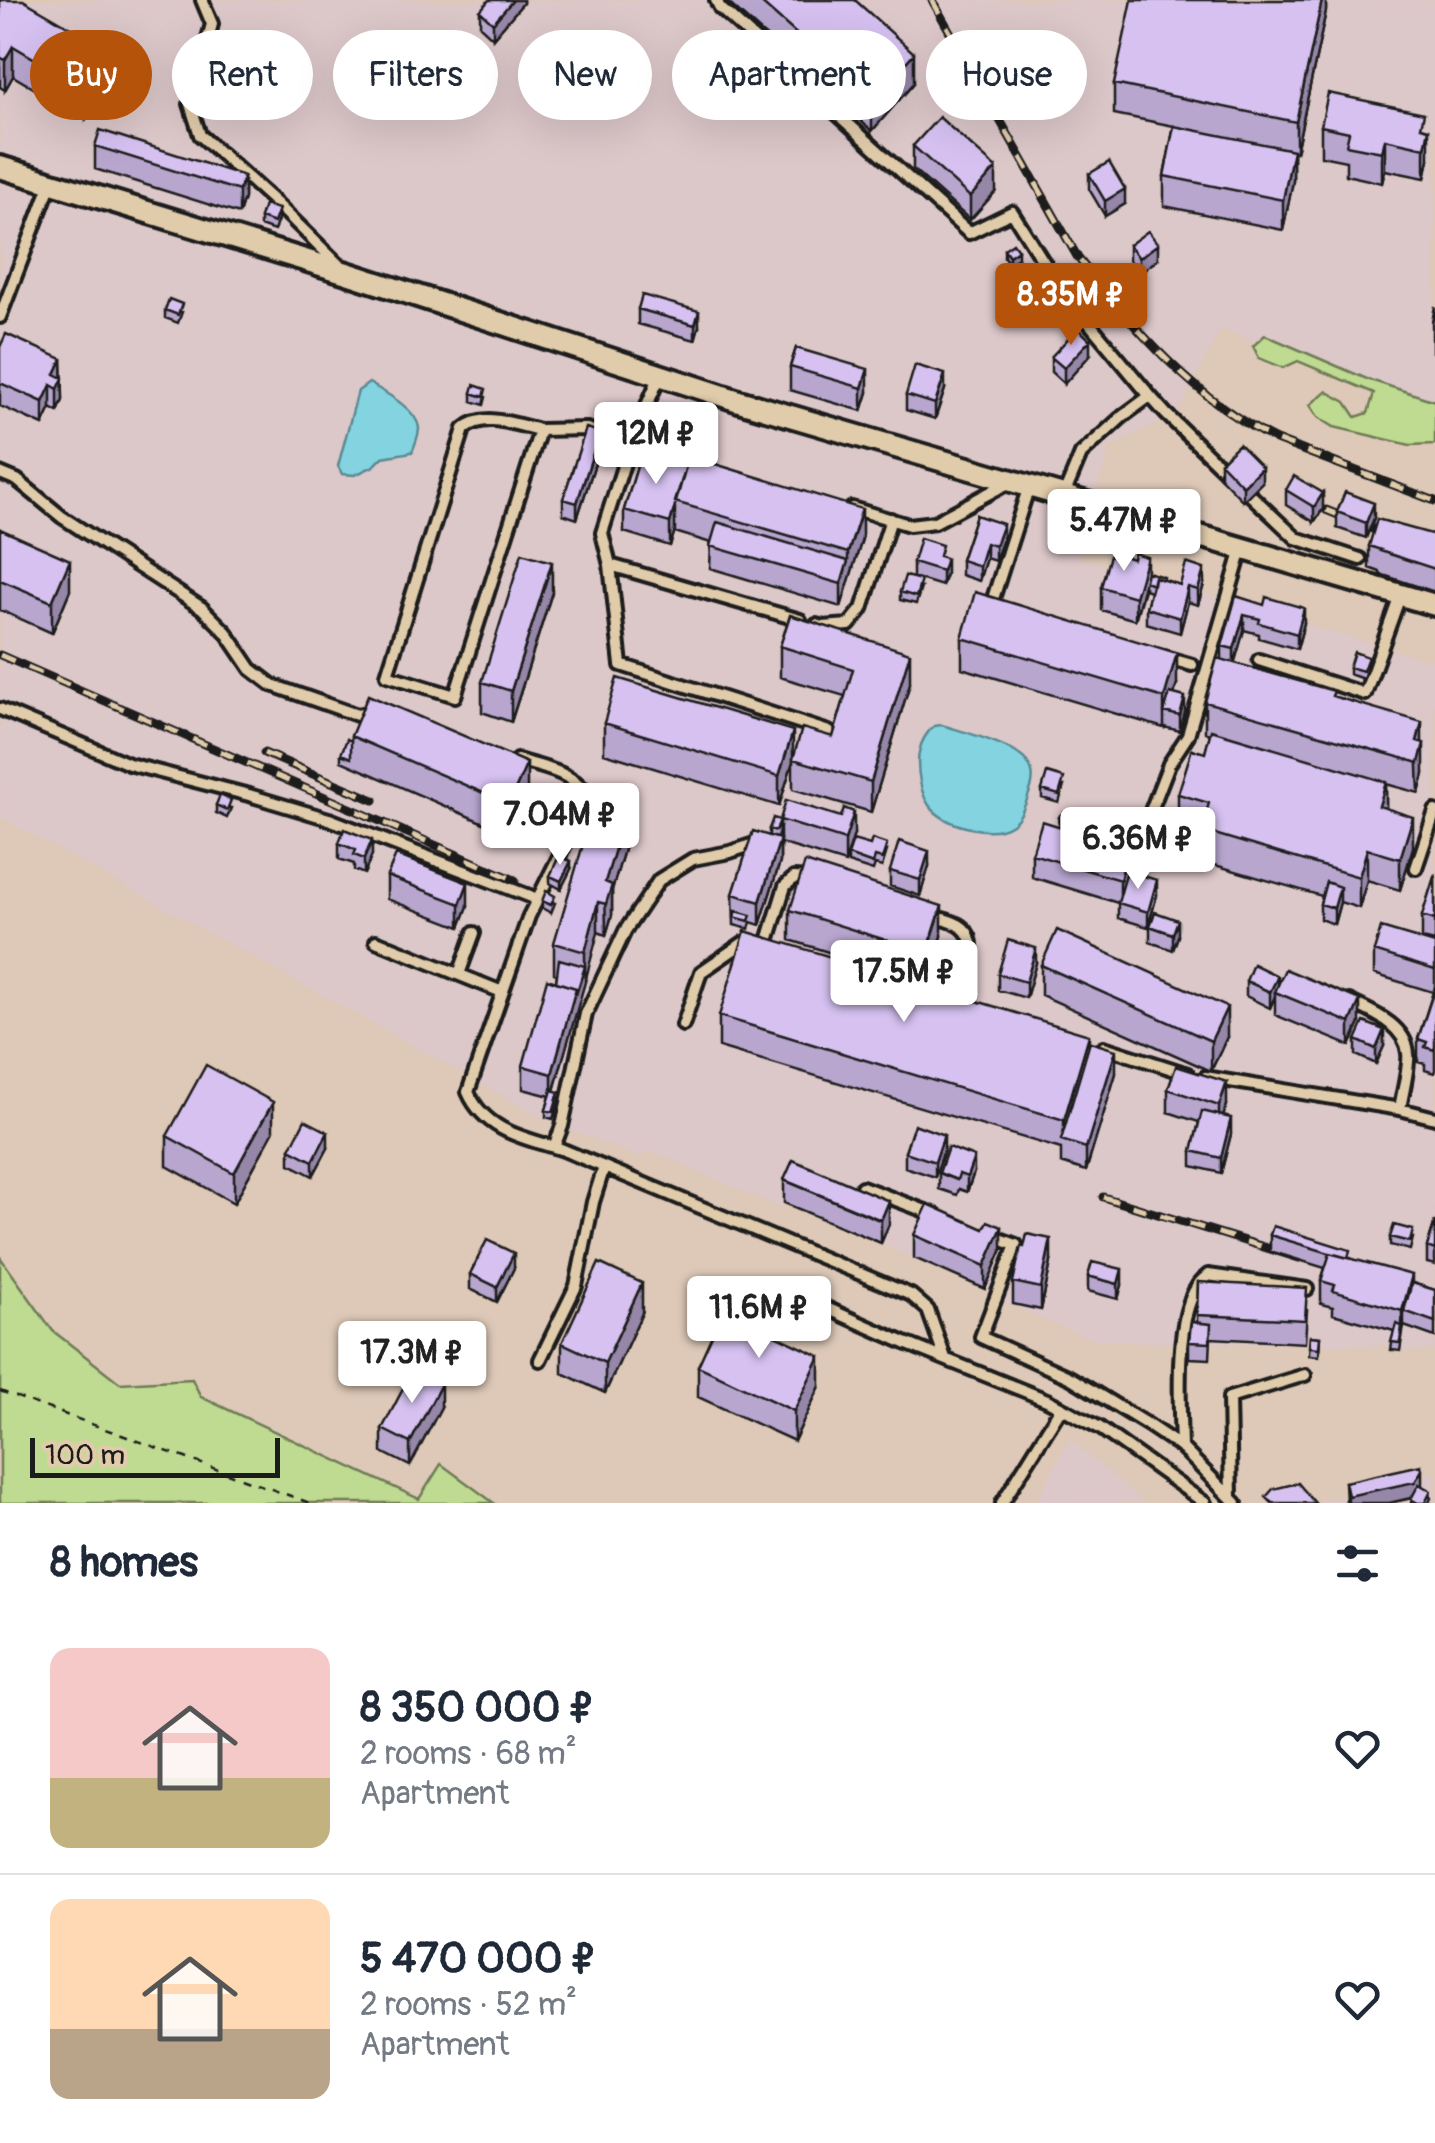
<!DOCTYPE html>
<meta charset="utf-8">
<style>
body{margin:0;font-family:Pangolin,sans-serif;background:#f6f6f7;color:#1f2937;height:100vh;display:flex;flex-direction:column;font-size:38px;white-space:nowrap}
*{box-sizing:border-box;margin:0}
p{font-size:32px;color:#747a83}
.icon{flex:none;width:55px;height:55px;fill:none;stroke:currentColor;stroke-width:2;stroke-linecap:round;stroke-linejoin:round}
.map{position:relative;height:1503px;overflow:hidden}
.details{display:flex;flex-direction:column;background:#fff;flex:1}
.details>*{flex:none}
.hud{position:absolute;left:30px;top:30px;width:1375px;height:90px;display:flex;gap:20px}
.scale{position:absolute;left:30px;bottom:25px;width:250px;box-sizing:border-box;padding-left:10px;border:5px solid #1c1c1c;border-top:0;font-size:28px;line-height:35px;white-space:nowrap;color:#1c1c1c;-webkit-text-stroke:8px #e0cbaa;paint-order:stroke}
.price{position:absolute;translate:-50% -85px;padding:0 22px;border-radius:10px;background:#fff;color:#222;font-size:32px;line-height:65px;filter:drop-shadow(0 2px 5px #0008)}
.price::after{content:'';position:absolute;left:50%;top:60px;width:30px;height:22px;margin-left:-15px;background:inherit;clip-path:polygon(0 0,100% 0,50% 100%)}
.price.active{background:#b45309;color:#fff}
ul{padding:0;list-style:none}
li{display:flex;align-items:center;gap:30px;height:250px;padding:0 50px}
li+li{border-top:2px solid #e0e1e3}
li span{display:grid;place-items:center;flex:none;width:280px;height:200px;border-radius:20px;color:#555}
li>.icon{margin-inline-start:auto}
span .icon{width:120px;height:120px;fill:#fffc;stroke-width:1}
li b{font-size:42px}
h2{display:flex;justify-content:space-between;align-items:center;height:120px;padding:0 50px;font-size:42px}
.pill{padding:0 35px;border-radius:45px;background:#fff;box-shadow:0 10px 40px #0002;font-size:35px;line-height:90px}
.pill.active{background:#b45309;color:#fff}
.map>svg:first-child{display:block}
</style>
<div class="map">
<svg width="1435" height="1503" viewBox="0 0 1435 1503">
<rect width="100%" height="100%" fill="#dec9b8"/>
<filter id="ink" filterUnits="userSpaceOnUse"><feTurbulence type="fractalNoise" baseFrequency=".01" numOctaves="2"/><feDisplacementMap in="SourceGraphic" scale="20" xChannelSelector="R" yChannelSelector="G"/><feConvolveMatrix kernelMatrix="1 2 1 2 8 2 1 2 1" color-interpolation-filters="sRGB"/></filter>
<g filter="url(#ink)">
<!-- built -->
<path fill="#dcc7c9" d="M0,0H1435V410L1221,329L1176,415L1110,446L1077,557L1435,662V1350L1400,1351L1391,1350V1346L1217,1343L1183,1340L1172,1343L1137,1342L1090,1339L1003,1302L1004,1299L985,1289L785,1204L782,1208L648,1150L640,1158L545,1119L0,817Z
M1070,1439L1144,1503H1025L1037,1500Z
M1430,1472H1435V1503H1314L1420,1481Z"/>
<!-- green -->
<path fill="#bfda91" stroke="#6e7b56" stroke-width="2.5" d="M1265,335L1367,379L1435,401V444L1410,445L1334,427L1318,417L1310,405L1326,391L1346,402L1356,417L1368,413L1374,393L1298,361L1283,368L1259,358L1253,346Z
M0,1257L53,1331L120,1383L192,1379L201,1397L419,1499L441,1464L494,1503H0Z"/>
<!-- water -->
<path fill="#83d3e0" stroke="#5a8a92" stroke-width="2.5" d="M369,383C384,392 417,409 419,428C419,436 415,444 412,452L383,457L374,466L355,475L342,474L338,466L358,391Z
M942,725C964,732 1013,744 1027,762C1034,771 1034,781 1030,791C1026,802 1022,817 1012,824C992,838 949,826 933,810C926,803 922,792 920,782C916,761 917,741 934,726Z"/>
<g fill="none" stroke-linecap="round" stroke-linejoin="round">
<!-- lane casing -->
<g stroke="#1c1c1c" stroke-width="18">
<path id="lane" d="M202,0L212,24L190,104L200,135L278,205L340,266
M716,0L720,8L969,233L1012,212L1060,288L1150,396L1123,416L1081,454L1064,495
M0,317L51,183
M660,376L631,441L602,533L610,565L800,620
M1150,396L1166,414L1227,473
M540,430C515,425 485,411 464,429L387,675L455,696L540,430L587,429L702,463
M0,473L17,480L62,517L202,608L226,632L251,669L272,685L357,715L373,712
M1243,488L1296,538L1360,559
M852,508L909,525L935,522L1008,483
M610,565L621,665L829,732
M995,606L991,605L1029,486
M816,625L823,627L849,625L862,609L891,519
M1164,657L1192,665
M1259,660L1365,694L1400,596
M0,709L129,764L249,795L329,819L537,899
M517,760C541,767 571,772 587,793L582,811L529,916L468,1092C485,1131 524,1138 561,1149L911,1295L928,1310L945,1358
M1066,820L1123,839L1147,821L1169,764L1188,735L1242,549
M1416,868L1435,811
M932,916C942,919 955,921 963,928C982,944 963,980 957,999
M376,941L502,992
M768,941L785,886L794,878L811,879
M459,974L474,933
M1349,1001C1371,1012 1405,1024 1408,1053C1410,1065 1402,1095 1400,1109
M683,1025L701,972L743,943L754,942
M1104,1047L1188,1074
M1205,1077L1400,1109L1435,1118
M554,1147L562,1126L586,1014L625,931L659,880L693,859L730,852L757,843
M862,1187L936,1215
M989,1235L1016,1245L981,1337L1071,1378L1148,1425L1181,1447L1236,1503
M795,1294L905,1343L1047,1400L1100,1428L1205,1503
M540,1360L576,1286L593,1202L604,1167
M1181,1447C1180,1405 1174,1322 1197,1287C1199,1282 1204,1279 1208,1275L1307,1289
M1231,1497L1229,1398L1305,1375
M1002,1503L1061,1408"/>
</g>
<!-- street casing -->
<g stroke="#1c1c1c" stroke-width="28">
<path id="street" d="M0,167L347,273L739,401L1435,605"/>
</g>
<!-- path -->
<path stroke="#1c1c1c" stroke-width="2.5" stroke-dasharray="8 8" stroke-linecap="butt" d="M0,1391L310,1503"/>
<!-- lane -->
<use href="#lane" stroke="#e0cbaa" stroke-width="10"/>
<!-- street -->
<use href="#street" stroke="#e0cbaa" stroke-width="20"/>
<!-- rail casing -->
<g stroke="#1c1c1c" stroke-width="9">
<path id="rail" d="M932,0L1078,258C1133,328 1196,400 1276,440L1435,501
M1326,510L1380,532L1435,550
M0,655L515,880
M264,753L374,800
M1103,1197L1299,1258"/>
</g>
<!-- rail -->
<use href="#rail" stroke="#e0cbaa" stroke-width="5" stroke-dasharray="15" stroke-linecap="butt"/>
</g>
<!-- wall -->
<path fill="#b8a6cf" stroke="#1c1c1c" stroke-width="2.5" d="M0,0L109,78H122L112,97L105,93V87L86,119L13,76L5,90L0,87Z
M523,0V3L493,38L480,26V11Z
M725,0H855L914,83L872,131Z
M1326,0V11L1296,152H1293V181L1283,230L1164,206V176L1174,126L1114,114V84Z
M1321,126L1424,128L1429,159L1425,178L1385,170L1382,183L1346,175V161L1321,156Z
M95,146L244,176V198L239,214L95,169Z
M913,146L996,191L970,220L913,169Z
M1089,174L1125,204L1105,216L1089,189Z
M279,217L274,231L260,226V218Z
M1129,245L1158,259L1139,274L1129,260Z
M1004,249L1018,258L1009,264L1004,257Z
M1435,306V353L1432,352V322Z
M638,309L699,326L695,340L638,324Z
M165,310L182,312L178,323L165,318Z
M0,347L62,359L63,400L58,412L51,408L43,425L0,406Z
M796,348L868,392L862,411L790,390V367Z
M1090,355L1064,384L1051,372V357Z
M945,389L935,419L906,410V395Z
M472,393L486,397L484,405L472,401Z
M600,448L577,519L563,514V499Z
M642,450L862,539L841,607L710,568L711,543L675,532V530L670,546L624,532V510Z
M1220,462L1262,482L1243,501L1220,477Z
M1286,490L1323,509L1314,522L1286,505Z
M1337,512L1374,518L1366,538L1337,528Z
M976,515L1003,539L995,561L986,558L979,581L961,575V560Z
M0,529L70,590L52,633L0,610Z
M1435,535V592L1380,574V572L1369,568V546Z
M942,558L946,574L942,586L913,577V562Z
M1147,574L1180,585L1204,584L1198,605L1188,602L1180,633L1146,623V608L1150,591L1145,589V586L1135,620L1101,610V587Z
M921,588L916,604L900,600V592Z
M552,592L511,722L482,712V682Z
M1236,596L1304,623L1297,649L1259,638V634L1244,630L1234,663L1334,697L1422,743L1424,774L1419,793L1386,784V809L1413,847L1400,890L1367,880L1359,908L1340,902L1334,924L1320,919V904L1322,896L1201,861V831L1178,824V794L1205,753L1210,734L1205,732V702L1222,659V646Z
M962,638L1177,684L1174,694L1185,712L1180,731L1164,727V728L962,668Z
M780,646L910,683L871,812L793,789V759L833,737L845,696L780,677Z
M1368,664L1363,679L1349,674V667Z
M604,723L793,761L779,806L604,753Z
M351,736L527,793L509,834L341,761V754L351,741Z
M1064,786L1059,803L1042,798V790Z
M216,805L231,808L227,818L216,813Z
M780,820L854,834L845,863L780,843V862L760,925L751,922L749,929L734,925L733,894L769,836V829L780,828L777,838L780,839Z
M628,836L612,890V915L606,935L598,932L554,1091L559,1100L553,1119L546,1117V1110L550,1096L523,1089V1066L556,982L557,974L554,973V943Z
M339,843L372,855L364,874L354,870V864L339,859Z
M887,851L882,867L875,865L873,871L848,863V855Z
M1032,854L1129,872L1157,895L1148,927L1118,918V903L1032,877Z
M929,866L920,896L890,886V871Z
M571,869L561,889L550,883V876Z
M1435,874V942L1422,939V916Z
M387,876L468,906L460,927L387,899Z
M542,901L555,903L551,913L542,908Z
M790,910L942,936L927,983L790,940Z
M1150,926L1178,936L1173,950L1150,942Z
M1435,944V1070L1434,1073L1425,1070V1064L1418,1062V1039L1433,992L1374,974V951Z
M1036,963L1026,998L998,990V974Z
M1041,965L1227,1037L1211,1071L1041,995Z
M1246,981L1278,986L1360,1023L1350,1046L1275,1015V996L1270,1008L1246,996Z
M719,1016L1089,1045L1116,1073L1086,1171L1061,1163V1149L719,1047Z
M1356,1040L1384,1046L1376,1064L1356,1055Z
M1168,1089L1227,1105L1223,1116L1231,1134L1221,1173L1192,1166V1151L1199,1122L1168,1112Z
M273,1132L234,1203L167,1166V1136Z
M328,1148L313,1176L290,1164V1149Z
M944,1150L935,1177L905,1167V1152Z
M974,1172L967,1192L959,1189L957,1195L939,1189V1173Z
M784,1180L889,1224L881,1243L784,1203Z
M1435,1221V1265L1427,1263V1247Z
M914,1235L1002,1249L985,1289L914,1258Z
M1270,1235L1350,1258L1412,1283L1435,1290V1337L1404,1326L1400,1351L1391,1350L1394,1331L1333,1314V1307L1321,1304V1281L1325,1268L1270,1251Z
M1390,1237L1413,1238L1410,1250L1390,1245Z
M1051,1262L1041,1310L1013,1304V1282Z
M514,1268L497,1302L470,1289V1274Z
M1088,1276L1122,1285L1118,1299L1088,1291Z
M1198,1282L1307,1310L1305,1343L1211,1338L1210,1359L1189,1358V1342L1197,1323Z
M642,1313L605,1393L562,1373V1343Z
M1310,1336L1320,1337L1319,1356L1309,1355Z
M698,1366L820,1386L794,1441L698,1397Z
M441,1407L410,1466L382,1452V1429Z
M1345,1482L1422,1486L1431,1498L1429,1503H1411L1412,1498L1389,1503H1346Z"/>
<!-- shaded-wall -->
<path fill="#9687a9" stroke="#1c1c1c" stroke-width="2.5" d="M513,0H523V3L493,38V23Z
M1322,0H1326V11L1296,152V122Z
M13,46V76L5,90V60Z
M109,50V80L86,119V89Z
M914,53V83L872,131V101Z
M122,70V78L112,97V89Z
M1429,129V159L1425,178V148Z
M1385,139V170L1382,183V152Z
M1293,150V181L1283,230V200Z
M996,168V191L970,220V197Z
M244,176V198L239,214V191Z
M1125,189V204L1105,216V201Z
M1158,244V259L1139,274V258Z
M1018,250V258L1009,264V256Z
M699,311V326L695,340V325Z
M1090,340V355L1064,384V368Z
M62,359L63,400L58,412V389L55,374Z
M868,369V392L862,411V388Z
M945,374V389L935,419V404Z
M51,385V408L43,425V402Z
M600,432V448L577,519V503Z
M1262,467V482L1243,501V486Z
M1323,493V509L1314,522V507Z
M1374,503V518L1366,538V523Z
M675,507V530L670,546V523Z
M862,509V539L841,607V584L848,561V553Z
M1003,524V539L995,561V546Z
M986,543V558L979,581V566Z
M1147,557V580L1145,581L1135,620V597Z
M946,558V574L942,586V571Z
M70,560V590L52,633V602Z
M552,562V592L511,722V691Z
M1204,569V584L1198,605V590Z
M1188,587V602L1180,633V618Z
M1304,608V623L1297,649V634Z
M1244,615V630L1234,665V649Z
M910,653V683L871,812V782Z
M1177,653V684L1169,713L1164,712V728V698Z
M1185,697V712L1180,731V716Z
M1422,722V751L1424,743V774L1419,793L1417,741Z
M793,731V761L779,806V776Z
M527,763V793L509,834V804Z
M1386,782V813L1379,806Z
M628,806V836L612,890V915L606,935L605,882Z
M854,812V834L845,863V840Z
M1413,817V847L1400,890V859Z
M780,839V862L760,925V902Z
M372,840V855L364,874V859Z
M1129,848V871L1120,903V880Z
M1367,849V880L1359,908V877Z
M929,851V866L920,896V880Z
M571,861V869L561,889V881Z
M1157,880V895L1148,927V912Z
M468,883V906L460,927V904Z
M1340,887V902L1334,924V908Z
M598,902V932L585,982V952Z
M942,906V936L927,983V953Z
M1178,920V936L1173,950V934Z
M1036,948V963L1026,998V982Z
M585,966V982L552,1097V1074L576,988Z
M1278,976V991L1275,992V996L1270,1008V992Z
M1360,1000V1023L1350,1046V1023Z
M1227,1007V1037L1211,1071V1041Z
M1384,1030V1046L1376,1064V1049Z
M1089,1035V1066L1064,1141V1120Z
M1116,1050V1073L1086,1171V1148Z
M1227,1082V1105L1219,1129V1106Z
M273,1102V1132L234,1203V1173Z
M1231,1118V1134L1221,1173V1158Z
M328,1132V1148L313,1176V1161Z
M944,1135V1150L935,1177V1162Z
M974,1157V1172L967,1192V1177Z
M889,1201V1224L881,1243V1220Z
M1002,1227V1249L985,1289V1266Z
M1051,1239V1262L1041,1310V1288Z
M514,1253V1268L497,1302V1287Z
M1122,1269V1285L1118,1299V1284Z
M1412,1275V1298L1404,1311V1326L1402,1334V1311Z
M642,1283V1313L605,1393V1363Z
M820,1356V1386L794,1441V1411Z
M441,1384V1407L410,1466V1443Z
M1422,1470V1486L1415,1497L1389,1503H1348V1496Z"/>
<!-- building -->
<path fill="#d6c1f1" stroke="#1c1c1c" stroke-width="2.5" d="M0,0H23L109,50L86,89L13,46L5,60L0,57Z
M489,0H513L493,23L480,11Z
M758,0H855L914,53L872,101Z
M1132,0H1322L1296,122L1114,84Z
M115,67L122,70L112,89L105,86Z
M1328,93L1424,113L1421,127L1429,129L1425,148L1385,139L1382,152L1346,145L1349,132L1321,126Z
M939,117L996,168L970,197L913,146Z
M1174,126L1293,150L1283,200L1164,176Z
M100,130L244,176L239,191L95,146Z
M1109,162L1125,189L1105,201L1089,174Z
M264,205L279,209L274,223L260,218Z
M1148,231L1158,244L1139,258L1129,245Z
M1013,243L1018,250L1009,256L1004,249Z
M642,295L699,311L695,325L638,309Z
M169,299L182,304L178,315L165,310Z
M1078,328L1090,340L1064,368L1051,357Z
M6,334L62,359L55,374L63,378L58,389L51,385L43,402L0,383V347Z
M796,348L868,369L862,388L790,367Z
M915,365L945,374L935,404L906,395Z
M474,385L486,389L484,397L472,393Z
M586,428L600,432L577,503L563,499Z
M1239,444L1262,467L1243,486L1220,462Z
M642,450L687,463L670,523L624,510Z
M689,456L862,509L848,553L675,502Z
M1294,476L1323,493L1314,507L1286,490Z
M1345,492L1374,503L1366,523L1337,512Z
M976,515L1003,524L995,546L986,543L979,566L961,560Z
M1377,519L1435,535V569L1380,551L1381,550L1369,546Z
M717,522L848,561L841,584L710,546Z
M0,529L70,560L52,602L0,580Z
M920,538L942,545L939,556L946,558L942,571L913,562Z
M1111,552L1133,559L1134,553L1147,557L1135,597L1101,587Z
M522,553L552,562L511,691L482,682Z
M1186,563L1204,569L1198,590L1188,587L1180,618L1146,608L1154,577L1180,585Z
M1147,572L1164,577L1163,580L1154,577L1153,584L1145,581Z
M905,576L921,580L916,597L900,592Z
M975,592L1177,653L1164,698L962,638Z
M1236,596L1264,605L1266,597L1304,608L1297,634L1259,623L1260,619L1244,615L1234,649L1222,646Z
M790,615L910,653L871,782L793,759L802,728L833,737L853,669L780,646Z
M1354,652L1368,657L1363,671L1349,667Z
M1217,658L1334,691L1332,696L1422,722L1417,741L1424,743L1419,763L1205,702Z
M617,678L793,731L779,776L604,723Z
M1170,693L1185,697L1180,716L1164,712Z
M368,695L527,763L509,804L351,736Z
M1211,730L1386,782L1379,806L1413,817L1400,859L1367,849L1359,877L1201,830L1209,803L1178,794L1192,749L1205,753Z
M347,739L351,741V758L341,754Z
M1047,773L1064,778L1059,795L1042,790Z
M220,795L231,800L227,810L216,805Z
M597,797L628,806L605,882L612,885L606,904L598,902L585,952L554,943Z
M786,800L841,817L844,808L854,812L845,840L780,820Z
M773,818L780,820L776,831L769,829Z
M1042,821L1129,848L1120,880L1032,854Z
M344,829L372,840L364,859L354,855L356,850L339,843Z
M753,831L780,839L760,902L733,894Z
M872,839L887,844L882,859L875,857L873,864L848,855L853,840L870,845Z
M899,841L929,851L920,880L890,871Z
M396,855L468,883L460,904L387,876Z
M559,856L571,861L561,881L550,876Z
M805,862L942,906L927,953L790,910Z
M1127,871L1157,880L1148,912L1118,903Z
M1435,874V920L1422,916Z
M1326,882L1340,887L1334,908L1320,904Z
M546,891L555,896L551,905L542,901Z
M736,911L751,915L749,921L734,917Z
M1155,912L1178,920L1173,934L1150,926Z
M1381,928L1435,944V970L1374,951Z
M1057,930L1227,1007L1211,1041L1041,965Z
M745,931L1089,1035L1064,1120L719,1016Z
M1008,940L1036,948L1026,982L998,974Z
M559,959L585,966L576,995V988L556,982Z
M1253,964L1278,976L1270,992L1246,981Z
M1285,969L1360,1000L1350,1023L1275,992Z
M547,979L576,988L552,1074L523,1066Z
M1435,987V1047L1434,1050L1425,1047L1427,1042L1418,1039Z
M1364,1022L1384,1030L1376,1049L1356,1040Z
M1090,1042L1116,1050L1086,1148L1061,1140Z
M206,1065L273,1102L234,1173L167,1136Z
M1176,1066L1227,1082L1219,1106L1168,1089Z
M552,1090L559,1092L553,1112L546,1110Z
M1202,1111L1231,1118L1221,1158L1192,1151Z
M305,1120L328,1132L313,1161L290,1149Z
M914,1124L944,1135L935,1162L905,1152Z
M948,1147L974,1157L967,1177L959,1174L957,1180L939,1173Z
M793,1160L889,1201L881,1220L784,1180Z
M928,1204L984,1229L988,1221L1002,1227L985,1266L914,1235Z
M1435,1221V1250L1427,1247Z
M1394,1225L1413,1230L1410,1242L1390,1237Z
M1273,1226L1350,1250L1348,1258L1329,1253L1270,1235Z
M1027,1234L1051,1239L1041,1288L1013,1282L1021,1246L1024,1247Z
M487,1240L514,1253L497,1287L470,1274Z
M1330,1253L1412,1275L1402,1311L1333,1291L1335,1285L1321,1281Z
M1092,1262L1122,1269L1118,1284L1088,1276Z
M599,1263L642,1283L605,1363L562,1343Z
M1198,1282L1307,1288L1305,1320L1197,1315Z
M1412,1283L1435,1290V1322L1404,1311Z
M723,1311L820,1356L794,1411L698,1366Z
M1191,1322L1211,1324L1210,1343L1189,1342Z
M1396,1324L1402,1326L1400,1343L1391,1342Z
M1310,1336L1320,1337L1319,1348L1309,1347Z
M413,1370L441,1384L410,1443L382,1429Z
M1421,1465L1422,1470L1415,1482L1348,1496L1345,1482Z
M1298,1483L1315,1503H1272L1266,1497L1273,1489Z
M1419,1484L1431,1491L1425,1503H1418L1411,1499Z"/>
</g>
</svg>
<div class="scale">100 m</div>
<b class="price active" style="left:1071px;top:348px">8.35M ₽</b>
<b class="price" style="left:656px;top:487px">12M ₽</b>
<b class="price" style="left:1124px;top:574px">5.47M ₽</b>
<b class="price" style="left:560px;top:868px">7.04M ₽</b>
<b class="price" style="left:1138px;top:892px">6.36M ₽</b>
<b class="price" style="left:904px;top:1025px">17.5M ₽</b>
<b class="price" style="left:759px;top:1361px">11.6M ₽</b>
<b class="price" style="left:412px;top:1406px">17.3M ₽</b>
<div class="hud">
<a class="pill active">Buy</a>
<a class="pill">Rent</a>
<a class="pill">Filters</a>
<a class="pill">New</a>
<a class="pill">Apartment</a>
<a class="pill">House</a>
</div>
</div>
<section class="details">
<h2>8 homes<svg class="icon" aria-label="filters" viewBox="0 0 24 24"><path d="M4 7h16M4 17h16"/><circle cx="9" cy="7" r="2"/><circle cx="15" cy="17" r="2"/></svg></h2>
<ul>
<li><span style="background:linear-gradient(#f6c9c9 65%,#c2b280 0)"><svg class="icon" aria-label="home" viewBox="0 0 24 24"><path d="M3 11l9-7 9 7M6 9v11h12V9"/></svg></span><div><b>8 350 000 ₽</b><p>2 rooms · 68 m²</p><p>Apartment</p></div><svg class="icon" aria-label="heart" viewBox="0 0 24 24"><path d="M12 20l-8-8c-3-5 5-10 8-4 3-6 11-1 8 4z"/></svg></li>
<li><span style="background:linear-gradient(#ffd9b3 65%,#b9a48a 0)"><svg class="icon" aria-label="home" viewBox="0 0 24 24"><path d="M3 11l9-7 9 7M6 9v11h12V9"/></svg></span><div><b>5 470 000 ₽</b><p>2 rooms · 52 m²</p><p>Apartment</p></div><svg class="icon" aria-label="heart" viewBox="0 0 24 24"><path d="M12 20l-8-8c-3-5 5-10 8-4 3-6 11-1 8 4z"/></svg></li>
</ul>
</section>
